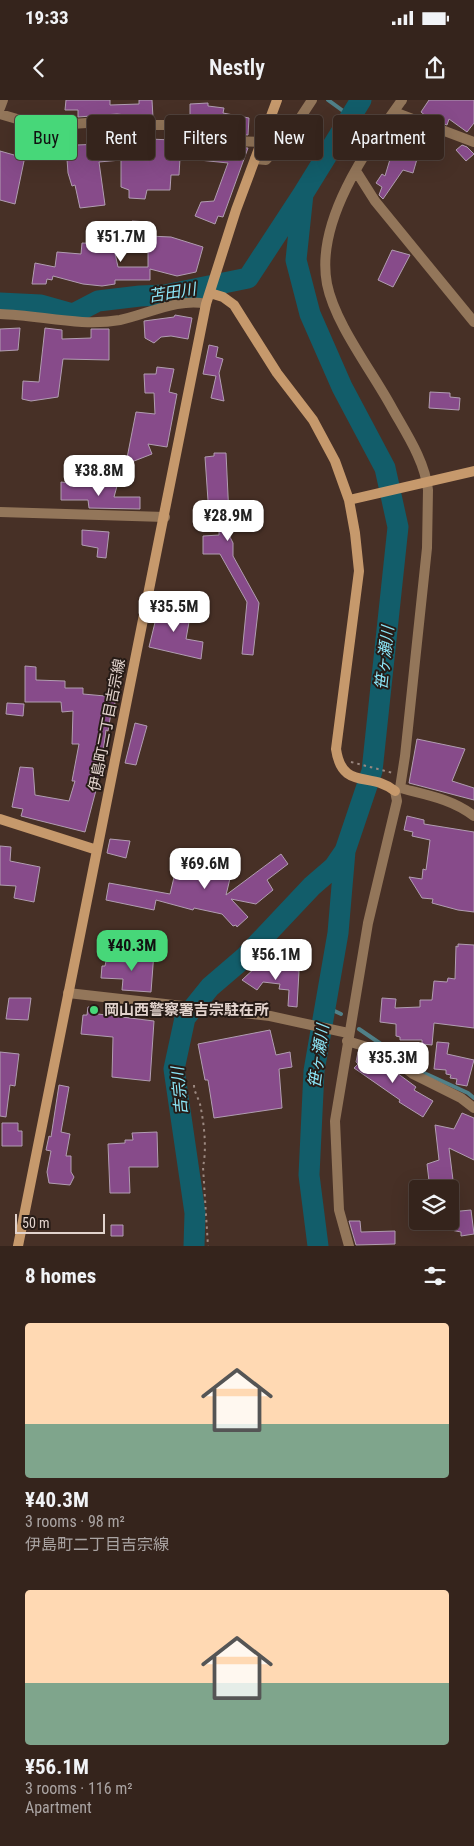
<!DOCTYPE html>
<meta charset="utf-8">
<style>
body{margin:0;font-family:"Roboto Condensed","Noto Sans JP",sans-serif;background:#403029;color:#f1f3f6;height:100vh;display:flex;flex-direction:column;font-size:19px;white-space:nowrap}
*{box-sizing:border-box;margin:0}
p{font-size:16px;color:#aaa4a3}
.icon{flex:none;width:28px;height:28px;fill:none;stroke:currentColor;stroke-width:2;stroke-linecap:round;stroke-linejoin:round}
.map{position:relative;height:1146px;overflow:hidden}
.side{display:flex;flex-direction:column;background:#35241c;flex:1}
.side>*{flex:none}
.hud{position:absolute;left:15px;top:15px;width:445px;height:45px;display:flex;gap:10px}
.controls{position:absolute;left:409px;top:1080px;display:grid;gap:10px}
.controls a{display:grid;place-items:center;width:50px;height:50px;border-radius:5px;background:#35241c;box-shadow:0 5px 20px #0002,0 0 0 1px #4f413b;font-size:25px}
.scale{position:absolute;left:15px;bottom:12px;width:90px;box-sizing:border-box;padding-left:5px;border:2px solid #e2d3cd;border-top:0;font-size:14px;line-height:18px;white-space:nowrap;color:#e2d3cd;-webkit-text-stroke:4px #261b16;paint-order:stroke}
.price{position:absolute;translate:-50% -42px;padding:0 11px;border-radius:10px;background:#fff;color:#222;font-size:16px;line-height:32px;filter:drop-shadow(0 1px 2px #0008)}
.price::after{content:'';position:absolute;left:50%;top:30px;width:15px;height:11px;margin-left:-8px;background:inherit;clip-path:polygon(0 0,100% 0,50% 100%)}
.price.active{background:#47d779;color:#111}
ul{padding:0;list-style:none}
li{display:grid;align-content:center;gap:10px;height:265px;padding:0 25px}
li span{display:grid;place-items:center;height:155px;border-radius:5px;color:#555}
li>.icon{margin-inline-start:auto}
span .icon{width:90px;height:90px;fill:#fffc;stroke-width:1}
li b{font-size:21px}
h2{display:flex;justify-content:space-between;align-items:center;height:60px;padding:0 25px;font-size:21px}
.chip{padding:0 18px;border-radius:5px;background:#35241c;box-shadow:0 5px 20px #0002,0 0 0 1px #4f413b;font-size:18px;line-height:45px}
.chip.active{background:#47d779;color:#111}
.status{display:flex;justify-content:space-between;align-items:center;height:35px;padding:0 25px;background:#35241c;direction:ltr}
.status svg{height:14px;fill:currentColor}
header{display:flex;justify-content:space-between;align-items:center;height:65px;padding:0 25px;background:#35241c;font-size:22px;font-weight:600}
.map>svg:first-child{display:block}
</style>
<div class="status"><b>19:33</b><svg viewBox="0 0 49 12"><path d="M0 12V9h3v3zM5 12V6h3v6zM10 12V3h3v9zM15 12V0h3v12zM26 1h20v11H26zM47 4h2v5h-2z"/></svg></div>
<header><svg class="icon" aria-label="back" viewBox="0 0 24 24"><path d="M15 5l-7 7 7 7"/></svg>Nestly<svg class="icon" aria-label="share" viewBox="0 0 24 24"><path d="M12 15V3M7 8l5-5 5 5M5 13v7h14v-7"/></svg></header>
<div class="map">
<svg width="474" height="1146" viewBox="0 0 474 1146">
<rect width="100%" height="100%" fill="#473026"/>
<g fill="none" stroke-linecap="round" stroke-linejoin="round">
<!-- stream -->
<path stroke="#508088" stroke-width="4" d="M328,0L350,16
M326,907L341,914
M359,929L422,972L468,993L474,998"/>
<!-- river -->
<path stroke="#125d6a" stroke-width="21" d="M303,94L296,160L310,214L342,287L385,368L398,427L372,671L345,751L338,833L314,971L309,1075L318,1146
M0,203L41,205L73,214L98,201L140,196L165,195L248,178L303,94L361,0
M194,1146L195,1113L174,969L185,918L210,887L245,857L312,786L334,767L345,751"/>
</g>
<!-- building -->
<path fill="#874b8a" stroke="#b19db1" d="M66,0H110V5L139,4V0H152L153,18L117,14L78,17V10H65Z
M429,0H474V23L467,32L449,19L447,25L427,17L421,12Z
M208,3V6L224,8L223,13L249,18L248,35L230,34L210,21L190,18V4Z
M122,29L149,32V39L196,41L197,32L205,34L225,47L248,48L223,117L218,116L215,124L195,116L201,102L214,101L228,63L180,58L179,75H171L170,90H147L145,99L129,98V90L121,87V60L99,62L105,105L80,108L75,85L72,86L68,73L65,31H74L76,45L103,44V52L122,51Z
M409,35L428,41L424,54L419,52L413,73L403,70L383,99L379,95L382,87L376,83L382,74L385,76L391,56L402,59Z
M462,45L467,47L474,54L466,61L456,50Z
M0,51L21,57L24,61L15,104L0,100Z
M132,121L148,122L147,137H132Z
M148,136L171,137L203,147L196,172L177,176L150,169V180H115V184L102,186L83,184L53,176L52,180L47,179L46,184H32L35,163L55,167L57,152L81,154L82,143L113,144L118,167H148Z
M392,150L410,155L393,187L378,180Z
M175,215L192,218L188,239L171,236L161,237L154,243L145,238L144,221L174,217Z
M20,228L18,250L0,251V229Z
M45,228L62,230V239L91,238V229H109V260L63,259L58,297L31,301L22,299L23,281L39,282Z
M209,245L218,247L216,257L223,259L219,273L224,301L211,298L216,276L203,274Z
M157,267L174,269L169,292L177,294L167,347L148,344L152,354L129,363L127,358L136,312L155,314L154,293H145L144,274H156Z
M430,292L450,293V297L460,298L459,310L429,308Z
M214,353H226L230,437L233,443V456L259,503L253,555L242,554L247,502L220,454H203V436L219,435V414L209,415L205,357L214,356Z
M61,382L70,383V386H117L114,397H140V409L89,408L88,400H61Z
M82,430L109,432L106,458L97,457L98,448L82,445Z
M159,506L191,511L186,539L203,542L201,559L149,547Z
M25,566L36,567V580L65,581V588H83V594L116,597L113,614L111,613L108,631L106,630L100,675L85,732L21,716L23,709L12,707L20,667L33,668L35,695L69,701L75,681H72L79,644H72L73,611L62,612L61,602H25Z
M7,603L24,604L23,616L6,614Z
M135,623L147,626L136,665L125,663Z
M417,639L465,649L452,681L474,688V700L409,683Z
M407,716L424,720V724L474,732V812L458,810L432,803L433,799L422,798L409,777L422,779L423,769L426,770L430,740L412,736L413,732L404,730Z
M110,739L130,741L126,758L107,753Z
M0,746L11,747L10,761L40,767L34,802L14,798L16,786L0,785Z
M281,754L288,764L267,780L273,790L256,804L231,799L248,817L237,827L236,825L233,826L222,814L194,808L193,810L156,800L154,810L106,800L109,783L170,794L176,769L203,774L209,756L234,762L226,795Z
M458,844L474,845V928L434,923L432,945L422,944V940H400V937L396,936V924L380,922L382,898L396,899L395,908L420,907V900H432L434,881L447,882L448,878L455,879L456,846L458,847Z
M132,850L154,852L151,892L122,890L123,879L101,878L102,866H105L106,861L131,862Z
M257,866L299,871L297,907L288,906L289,890L279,889L280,884L263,882L257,890L242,880Z
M9,898H31L28,920L6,919Z
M88,907H98V914L154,921L150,981L112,977L113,937L81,934L83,915H87Z
M270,930L276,955L290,952L291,961L292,967L279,969L282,1008L214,1018L208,980H205L198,944Z
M437,942L449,943L447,954L474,960L467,986L456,984L457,979L450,978L451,975L446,974V970L434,969Z
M0,952L19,954L15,986L10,985L6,1017L0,1016Z
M358,952L393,970L416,987L414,990L433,1001L423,1017L399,1002L400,1000L354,968L358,964L356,962Z
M59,985L69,987L61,1032L70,1034L66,1056H71V1072L74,1077L70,1085L49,1083L47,1072L51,1051L46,1050L49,1036L51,1037Z
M462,1013L474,1018V1060L449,1048L453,1080L429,1081L427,1064L439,1060L435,1025L454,1029Z
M2,1023H18V1031H22V1046H2Z
M157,1032L158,1067H129L130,1093H110L108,1044L125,1043V1040H133L132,1033Z
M471,1110L474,1134L461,1136V1132L431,1126V1121H450V1112Z
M349,1121H360L361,1132L395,1131V1144L356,1145Z
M111,1125H123V1136H111Z"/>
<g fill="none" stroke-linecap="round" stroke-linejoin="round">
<!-- path -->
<path stroke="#9b8880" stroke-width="2" stroke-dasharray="2.5 4" stroke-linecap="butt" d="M351,662L393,673
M194,985C194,992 198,997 200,1004C204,1023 207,1048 203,1067L208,1146"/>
<!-- street -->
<path stroke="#93765a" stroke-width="10" d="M0,8L3,0
M394,12L474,42
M0,14L41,26L117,21L150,25H195L208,28L228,41L261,42
M255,59L266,60L291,32L312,0
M356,71L375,101L474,222
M0,214C40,215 80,227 120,220C145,215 181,197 206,204
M0,412L165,417
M400,688C427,695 452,699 474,716
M68,893L270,916L348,933
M347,941L384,952L413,974L461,998L474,1008
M349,1146L339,1110L335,1021L368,823L397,701L395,691L400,688L405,656L427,448L428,390C425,361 406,333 392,308C372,271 335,224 327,184C315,121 367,49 402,0"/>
<!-- secondary -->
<path stroke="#c6996c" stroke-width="10" d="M210,193L223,197L234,205L277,273L313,320L335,361L349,400L355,433L359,471L336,649C342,691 371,671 395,691
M349,400L474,371
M0,719L97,750
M18,1146L206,204L236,110L277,0"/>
</g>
<!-- markers -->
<circle fill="#47d779" stroke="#261b16" stroke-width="2" cx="94" cy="910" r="5"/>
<g text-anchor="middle" stroke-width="4" stroke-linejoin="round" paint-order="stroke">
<!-- street labels -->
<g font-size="15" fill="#e2d3cd" stroke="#261b16">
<text transform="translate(107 625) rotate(-79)" y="5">伊島町二丁目吉宗線</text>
</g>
<!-- poi labels -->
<g font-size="15" font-weight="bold" fill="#e2d3cd" stroke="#261b16" text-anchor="start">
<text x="104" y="915">岡山西警察署吉宗駐在所</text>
</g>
<!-- water labels -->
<g font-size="16" font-style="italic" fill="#8ce6f8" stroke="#261b16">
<text transform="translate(172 192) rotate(-9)" y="6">苫田川</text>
<text transform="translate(384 558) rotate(-84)" y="6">笹ヶ瀬川</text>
<text transform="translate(318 956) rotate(-82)" y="6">笹ヶ瀬川</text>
<text transform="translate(179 991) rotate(-95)" y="6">吉宗川</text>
</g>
</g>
</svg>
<div class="controls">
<a><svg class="icon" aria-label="layers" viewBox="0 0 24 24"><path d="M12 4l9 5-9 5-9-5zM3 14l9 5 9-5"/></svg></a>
</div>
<div class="scale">50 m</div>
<b class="price" style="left:121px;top:163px">¥51.7M</b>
<b class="price" style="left:99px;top:397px">¥38.8M</b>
<b class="price" style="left:228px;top:442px">¥28.9M</b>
<b class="price" style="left:174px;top:533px">¥35.5M</b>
<b class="price" style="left:205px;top:790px">¥69.6M</b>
<b class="price active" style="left:132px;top:872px">¥40.3M</b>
<b class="price" style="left:276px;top:881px">¥56.1M</b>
<b class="price" style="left:393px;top:984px">¥35.3M</b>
<div class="hud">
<a class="chip active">Buy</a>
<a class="chip">Rent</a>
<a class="chip">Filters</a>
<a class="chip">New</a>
<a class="chip">Apartment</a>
</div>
</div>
<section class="side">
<h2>8 homes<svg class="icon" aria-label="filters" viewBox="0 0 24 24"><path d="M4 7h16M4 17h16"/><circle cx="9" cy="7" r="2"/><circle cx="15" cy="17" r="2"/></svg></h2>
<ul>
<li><span style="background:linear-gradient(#ffd9b3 65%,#7fa58c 0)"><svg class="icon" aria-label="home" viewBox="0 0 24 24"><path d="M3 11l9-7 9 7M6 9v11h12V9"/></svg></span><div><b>¥40.3M</b><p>3 rooms · 98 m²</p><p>伊島町二丁目吉宗線</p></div></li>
<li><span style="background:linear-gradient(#ffd9b3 60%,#7fa58c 0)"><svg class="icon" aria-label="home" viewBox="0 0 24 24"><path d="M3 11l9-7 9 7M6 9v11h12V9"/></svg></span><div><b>¥56.1M</b><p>3 rooms · 116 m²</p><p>Apartment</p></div></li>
</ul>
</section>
